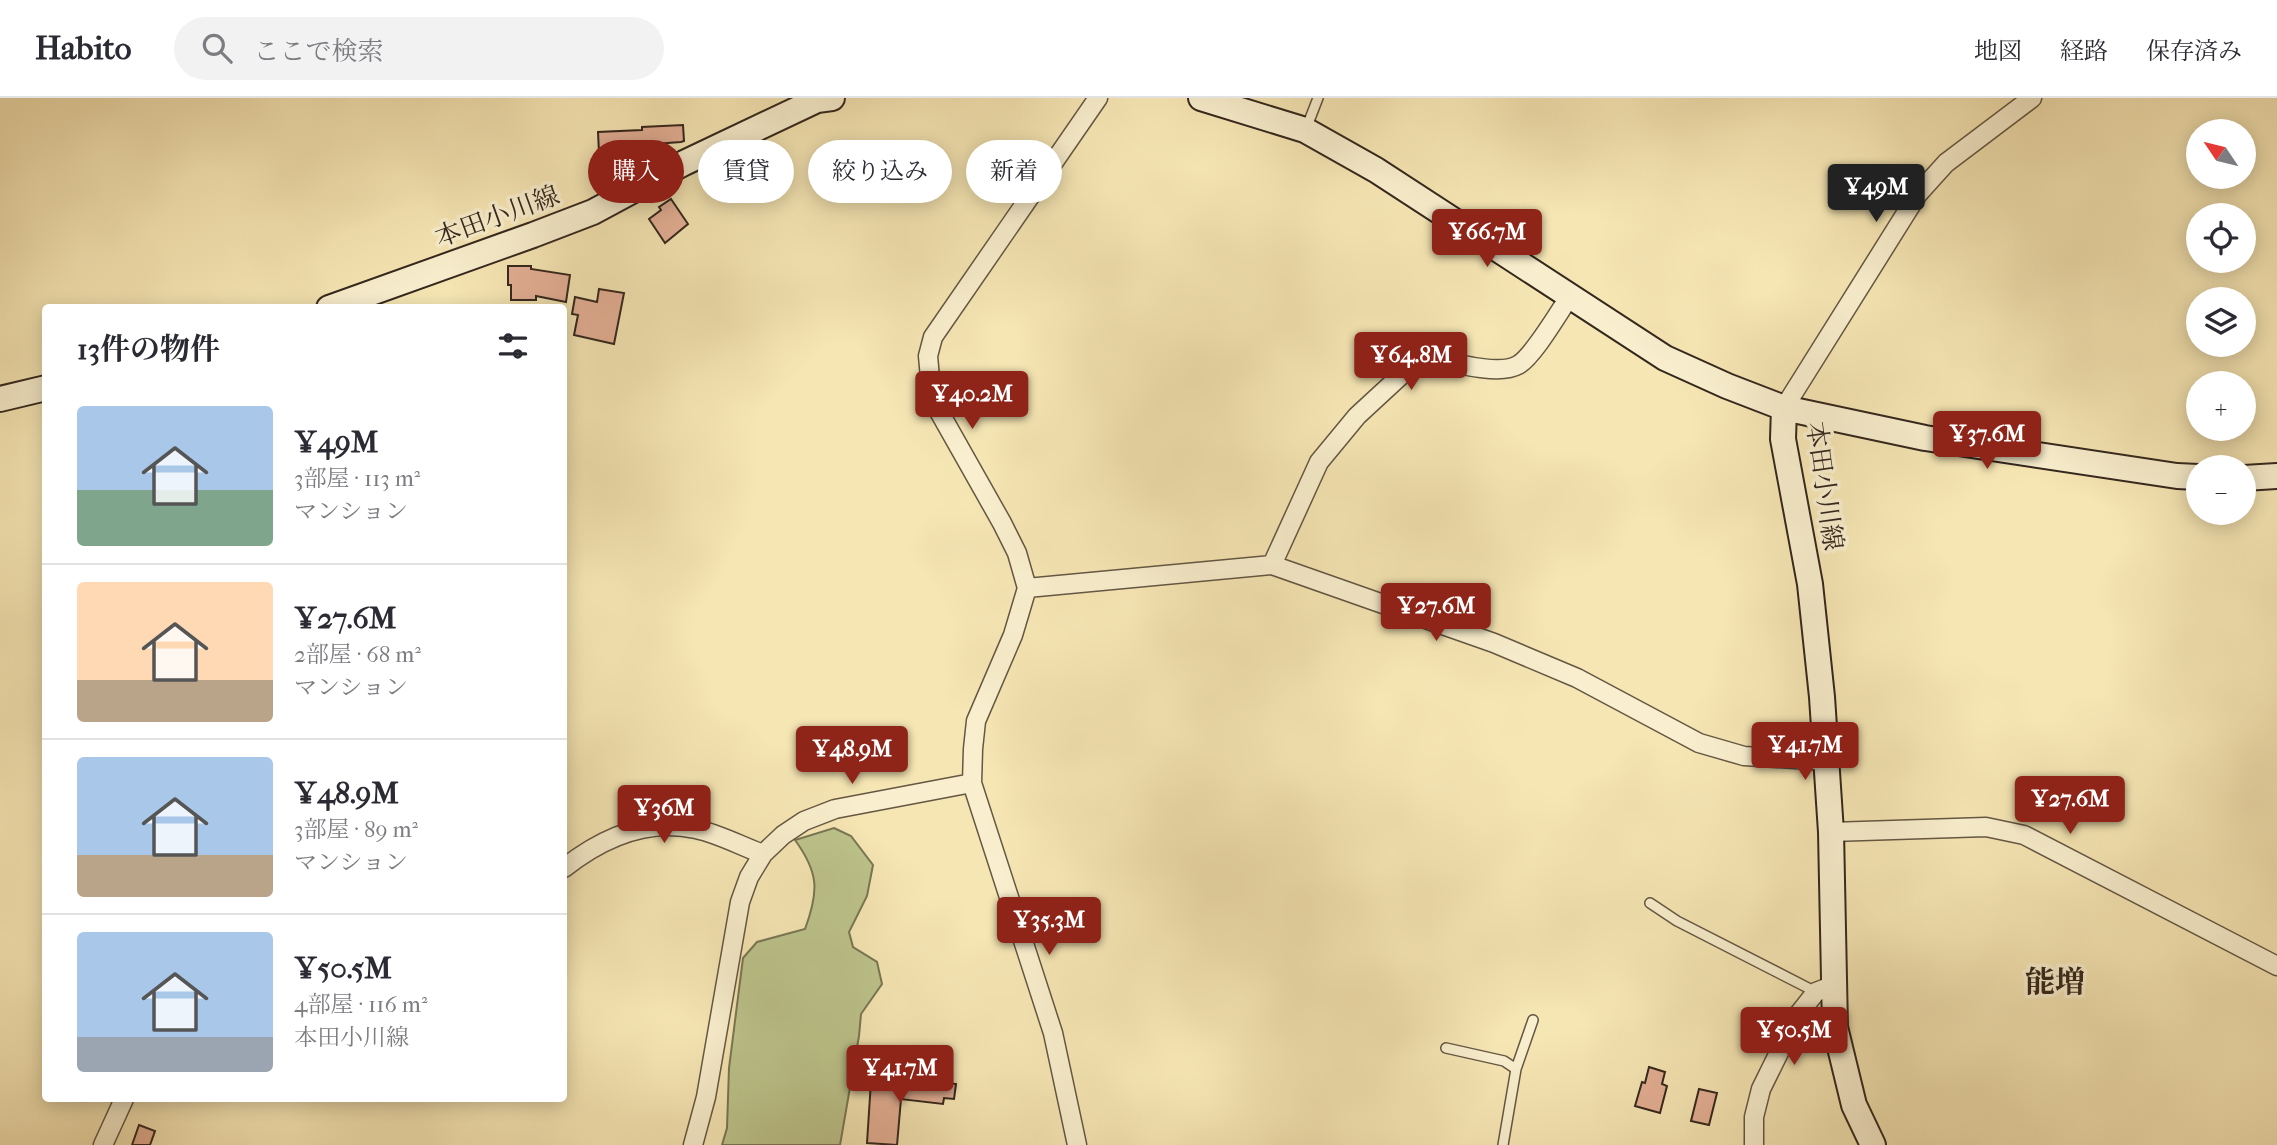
<!DOCTYPE html>
<html lang="ja">
<meta charset="utf-8">
<style>
body{margin:0;font-family:"IM FELL French Canon","Noto Serif JP",serif;background:#f2f2f3;color:#2b2b33;height:100vh;display:flex;flex-direction:column;font-size:26px;white-space:nowrap}
*{box-sizing:border-box;margin:0}
p{font-size:23px;color:#7c7c81}
.icon{flex:none;width:38px;height:38px;fill:none;stroke:currentColor;stroke-width:2;stroke-linecap:round;stroke-linejoin:round}
.map{position:relative;flex:1;overflow:hidden}
.details{position:absolute;left:42px;top:206px;width:525px;height:798px;display:flex;flex-direction:column;background:#fff;border-radius:7px;box-shadow:0 4px 18px #0003}
.details>*{flex:none}
.hud{position:absolute;left:588px;top:42px;width:665px;height:63px;display:flex;gap:14px}
.needle{width:46px;rotate:305deg}
.buttons{position:absolute;left:2186px;top:21px;display:grid;gap:14px}
.buttons a{display:grid;place-items:center;width:70px;height:70px;border-radius:50%;background:#fff;box-shadow:0 4px 18px #0003;font-size:35px}
.price{position:absolute;translate:-50% -60px;padding:0 16px;border-radius:7px;background:#8f2418;color:#fff;font-size:23px;line-height:46px;filter:drop-shadow(0 2px 4px #0008)}
.price::after{content:'';position:absolute;left:50%;top:42px;width:21px;height:16px;margin-left:-10px;background:inherit;clip-path:polygon(0 0,100% 0,50% 100%)}
.price.active{background:#222;color:#fff}
ul{padding:0;list-style:none}
li{display:flex;align-items:center;gap:21px;height:175px;padding:0 35px}
li+li{border-top:2px solid #e1e1e2}
li span{display:grid;place-items:center;flex:none;width:196px;height:140px;border-radius:7px;color:#555}
li>.icon{margin-inline-start:auto}
span .icon{width:84px;height:84px;fill:#fffc;stroke-width:1}
li b{font-size:30px}
h2{display:flex;justify-content:space-between;align-items:center;height:84px;padding:0 35px;font-size:30px}
.chip{padding:0 24px;border-radius:32px;background:#fff;box-shadow:0 4px 18px #0003;font-size:24px;line-height:63px}
.chip.active{background:#8f2418;color:#fff}
header{display:flex;align-items:center;gap:42px;box-sizing:border-box;height:98px;padding:0 35px;background:#fff;border-bottom:2px solid #e1e1e2}
header strong{font-size:33px}
nav{display:flex;gap:38px;margin-inline-start:auto;font-size:24px}
.search{width:490px;height:63px;background:#f2f2f3;display:flex;align-items:center;gap:18px;box-sizing:border-box;padding:0 24px;border-radius:38px;color:#7c7c81;font-size:26px}
.map>svg:first-child{display:block}
</style>
<header>
<strong>Habito</strong>
<div class="search"><svg class="icon" aria-label="search" viewBox="0 0 24 24"><circle cx="10" cy="10" r="6"/><path d="M15 15l6 6"/></svg>ここで検索</div>
<nav><a>地図</a><a>経路</a><a>保存済み</a></nav>
</header>
<div class="map">
<svg width="2277" height="1047" viewBox="0 0 2277 1047">
<rect width="100%" height="100%" fill="#f6e6b4"/>
<filter id="stains"><feTurbulence type="fractalNoise" baseFrequency=".00286" numOctaves="4"/><feColorMatrix values="0 0 0 0 .2 0 0 0 0 .09 0 0 0 0 .02 0 0 0 .5 -.17"/></filter>
<radialGradient id="worn" r=".72"><stop offset=".6" stop-color="#630" stop-opacity="0"/><stop offset="1" stop-color="#630" stop-opacity=".3"/></radialGradient>
<!-- green -->
<path fill="#bdc48c" stroke="#787654" stroke-width="2" d="M834,730L851,738L873,767L867,798L849,834L853,849L877,864L882,886L861,916L859,938L840,1047H722L727,1030L729,970L743,860L757,844L805,831C819,793 819,775 795,742Z"/>
<!-- building -->
<path fill="#e4af95" stroke="#34271d" stroke-width="2" d="M683,27L684,43L681,44L627,48L628,75L600,76L598,34L642,32V29Z
M671,101L688,126L665,145L649,121L661,112L659,109Z
M508,168H531V171L570,177L566,204L536,198V202H511V187H508Z
M599,191L624,195L614,246L574,237L578,217L572,216L575,199L597,204Z
M1649,969L1665,974L1662,986L1667,988L1660,1015L1635,1008L1642,984L1645,985Z
M901,979L956,986L954,1001L944,1000L943,1006L901,1001L897,1047L867,1045L871,983L900,987Z
M1699,991L1717,995L1709,1027L1691,1023Z
M139,1027L155,1033L150,1047H132Z"/>
<g fill="none" stroke-linecap="round" stroke-linejoin="round">
<!-- service casing -->
<g stroke="#645743" stroke-width="12">
<path id="service" d="M1306,31L1318,0
M1650,805L1677,823L1816,894
M1446,950L1504,963L1516,971L1503,1047
M1516,971L1533,922"/>
</g>
<!-- minor casing -->
<g stroke="#645743" stroke-width="21">
<path id="minor" d="M1784,310L1918,96L1946,65L2032,0
M1272,467L1319,364L1357,318L1422,258C1445,262 1497,279 1518,267C1533,259 1559,214 1570,198
M1027,490L1272,467L1494,545L1577,580L1699,645L1744,658L1827,663
M1831,734L1986,729L2024,737L2277,868
M564,770C602,740 647,720 696,731C719,736 741,748 763,756
M103,1047L124,1001
M693,1047L706,999L740,804L749,779L763,756L783,737L804,723L835,711L972,685
M1077,1047L1053,935L972,685L973,651L976,623L1013,537L1027,490L1017,455L1002,425L932,301L928,258L933,239L1098,0
M1754,1047V1019L1761,991L1797,918L1816,894L1834,887"/>
</g>
<!-- secondary casing -->
<g stroke="#34271d" stroke-width="28">
<path id="secondary" d="M1201,0L1305,32L1376,72L1665,260L1727,288L1784,310L1925,340L2177,378L2198,379
M329,210L533,137L593,114L684,65L817,2L832,0
M0,301L46,290
M1784,310L1783,341L1810,486L1822,599L1831,734L1835,929L1854,1007L1873,1047
M2244,380L2277,378"/>
</g>
<!-- service -->
<use href="#service" stroke="#f9efce" stroke-width="9"/>
<!-- minor -->
<use href="#minor" stroke="#f9efce" stroke-width="18"/>
<!-- secondary -->
<use href="#secondary" stroke="#f9efce" stroke-width="24"/>
</g>
<g text-anchor="middle" stroke-width="7" stroke-linejoin="round" paint-order="stroke">
<!-- street labels -->
<g font-size="26" fill="#34271d" stroke="#f9efce">
<text transform="translate(497 118) rotate(-20)" y="9">本田小川線</text>
<text transform="translate(1825 388) rotate(82)" y="9">本田小川線</text>
</g>
<!-- quarter labels -->
<g font-size="30" font-weight="bold" fill="#34271d" stroke="#f9efce">
<text x="2055" y="894">能増</text>
</g>
</g>
<rect width="100%" height="100%" filter="url(#stains)"/>
<rect width="100%" height="100%" fill="url(#worn)"/>
</svg>
<div class="buttons">
<a><svg class="needle" viewBox="-14 -14 28 28"><path d="M0-13l5 13h-10z" fill="#e53935"/><path d="M0 13l5-13h-10z" fill="#7c7c81"/></svg></a>
<a><svg class="icon" aria-label="locate" viewBox="0 0 24 24"><circle cx="12" cy="12" r="6"/><path d="M12 2v4M12 18v4M2 12h4M18 12h4"/></svg></a>
<a><svg class="icon" aria-label="layers" viewBox="0 0 24 24"><path d="M12 4l9 5-9 5-9-5zM3 14l9 5 9-5"/></svg></a>
<a>+</a>
<a>−</a>
</div>
<b class="price active" style="left:1876px;top:126px">¥49M</b>
<b class="price" style="left:1487px;top:171px">¥66.7M</b>
<b class="price" style="left:1411px;top:294px">¥64.8M</b>
<b class="price" style="left:972px;top:333px">¥40.2M</b>
<b class="price" style="left:1987px;top:373px">¥37.6M</b>
<b class="price" style="left:1436px;top:545px">¥27.6M</b>
<b class="price" style="left:1805px;top:684px">¥41.7M</b>
<b class="price" style="left:852px;top:688px">¥48.9M</b>
<b class="price" style="left:2070px;top:738px">¥27.6M</b>
<b class="price" style="left:664px;top:747px">¥36M</b>
<b class="price" style="left:1049px;top:859px">¥35.3M</b>
<b class="price" style="left:1794px;top:969px">¥50.5M</b>
<b class="price" style="left:900px;top:1007px">¥41.7M</b>
<div class="hud">
<a class="chip active">購入</a>
<a class="chip">賃貸</a>
<a class="chip">絞り込み</a>
<a class="chip">新着</a>
</div>
<section class="details">
<h2>13件の物件<svg class="icon" aria-label="filters" viewBox="0 0 24 24"><path d="M4 7h16M4 17h16"/><circle cx="9" cy="7" r="2"/><circle cx="15" cy="17" r="2"/></svg></h2>
<ul>
<li><span style="background:linear-gradient(#a9c7e8 60%,#7fa58c 0)"><svg class="icon" aria-label="home" viewBox="0 0 24 24"><path d="M3 11l9-7 9 7M6 9v11h12V9"/></svg></span><div><b>¥49M</b><p>3部屋 · 113 m²</p><p>マンション</p></div></li>
<li><span style="background:linear-gradient(#ffd9b3 70%,#b9a48a 0)"><svg class="icon" aria-label="home" viewBox="0 0 24 24"><path d="M3 11l9-7 9 7M6 9v11h12V9"/></svg></span><div><b>¥27.6M</b><p>2部屋 · 68 m²</p><p>マンション</p></div></li>
<li><span style="background:linear-gradient(#a9c7e8 70%,#b9a48a 0)"><svg class="icon" aria-label="home" viewBox="0 0 24 24"><path d="M3 11l9-7 9 7M6 9v11h12V9"/></svg></span><div><b>¥48.9M</b><p>3部屋 · 89 m²</p><p>マンション</p></div></li>
<li><span style="background:linear-gradient(#a9c7e8 75%,#9aa5b1 0)"><svg class="icon" aria-label="home" viewBox="0 0 24 24"><path d="M3 11l9-7 9 7M6 9v11h12V9"/></svg></span><div><b>¥50.5M</b><p>4部屋 · 116 m²</p><p>本田小川線</p></div></li>
</ul>
</section>
</div>
